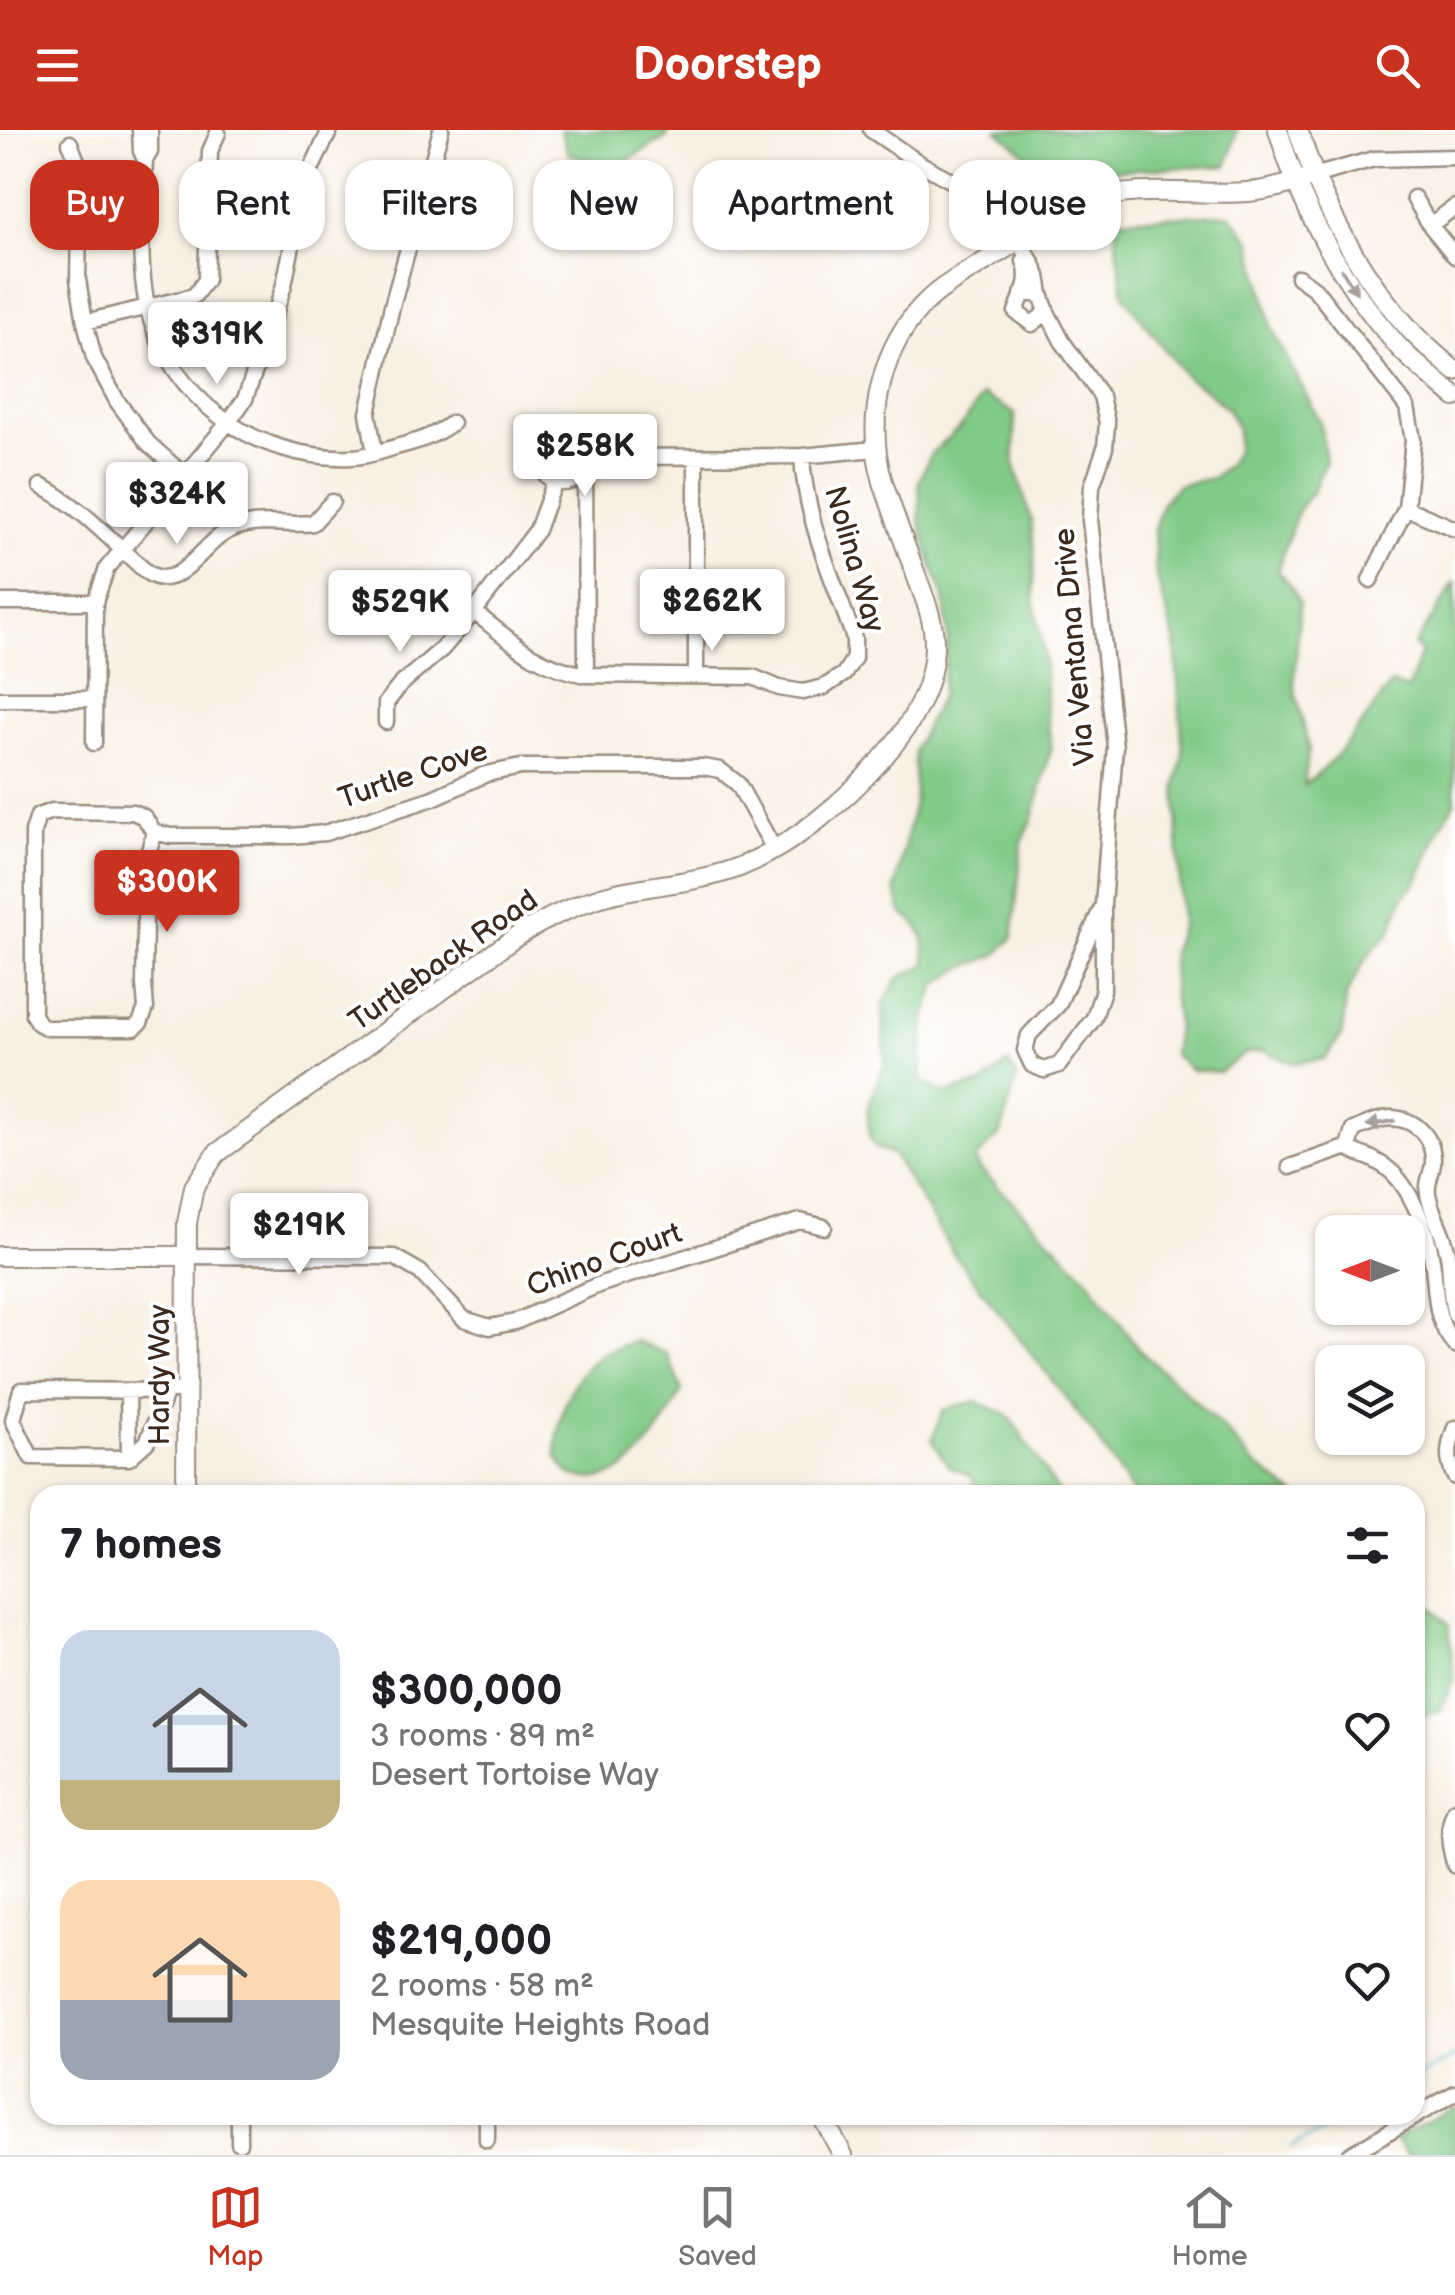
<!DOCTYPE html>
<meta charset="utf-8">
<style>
body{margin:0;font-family:"Balsamiq Sans",sans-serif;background:#f2f2f2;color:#202124;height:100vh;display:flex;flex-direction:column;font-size:38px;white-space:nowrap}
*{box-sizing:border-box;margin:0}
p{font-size:32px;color:#757577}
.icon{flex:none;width:55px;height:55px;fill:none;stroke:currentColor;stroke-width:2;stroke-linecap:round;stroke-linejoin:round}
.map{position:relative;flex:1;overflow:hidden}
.side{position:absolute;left:30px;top:1355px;width:1395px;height:640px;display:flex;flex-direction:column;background:#fff;border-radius:30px;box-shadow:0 2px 8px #0004}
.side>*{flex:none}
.top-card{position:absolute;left:30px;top:30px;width:1395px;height:90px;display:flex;gap:20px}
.needle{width:65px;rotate:270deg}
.fabs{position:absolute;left:1315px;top:1085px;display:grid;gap:20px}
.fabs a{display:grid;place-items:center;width:110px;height:110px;border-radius:20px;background:#fff;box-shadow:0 2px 8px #0004;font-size:50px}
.price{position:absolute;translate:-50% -85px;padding:0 22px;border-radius:10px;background:#fff;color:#222;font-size:32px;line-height:65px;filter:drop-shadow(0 2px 5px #0008)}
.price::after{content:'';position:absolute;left:50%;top:60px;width:30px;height:22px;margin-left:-15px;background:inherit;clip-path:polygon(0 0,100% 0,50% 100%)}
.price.active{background:#c8321e;color:#fff}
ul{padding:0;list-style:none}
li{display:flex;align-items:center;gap:30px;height:250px;padding:0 30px}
li span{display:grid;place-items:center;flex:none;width:280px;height:200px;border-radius:30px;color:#555}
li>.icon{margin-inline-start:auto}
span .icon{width:120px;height:120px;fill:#fffc;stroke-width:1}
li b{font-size:42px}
h2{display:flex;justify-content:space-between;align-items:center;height:120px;padding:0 30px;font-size:42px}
.chip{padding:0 35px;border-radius:30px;background:#fff;box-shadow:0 2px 8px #0004;font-size:35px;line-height:90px}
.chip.active{background:#c8321e;color:#fff}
header{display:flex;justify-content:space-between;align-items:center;height:130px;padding:0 30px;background:#c8321e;color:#fff;font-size:45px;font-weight:600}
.menu{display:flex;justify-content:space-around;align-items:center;height:140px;border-top:2px solid #e0e0e0;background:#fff;font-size:28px;color:#757577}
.menu a{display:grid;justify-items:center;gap:5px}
.menu .active{color:#c8321e}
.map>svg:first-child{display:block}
</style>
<header><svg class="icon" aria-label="menu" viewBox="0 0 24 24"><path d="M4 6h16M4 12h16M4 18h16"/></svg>Doorstep<svg class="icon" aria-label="search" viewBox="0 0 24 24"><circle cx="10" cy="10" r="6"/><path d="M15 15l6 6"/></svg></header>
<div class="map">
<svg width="1455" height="2025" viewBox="0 0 1455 2025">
<rect width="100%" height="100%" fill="#fff"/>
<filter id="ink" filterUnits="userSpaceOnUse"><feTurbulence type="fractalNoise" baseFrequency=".01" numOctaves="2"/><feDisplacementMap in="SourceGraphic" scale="20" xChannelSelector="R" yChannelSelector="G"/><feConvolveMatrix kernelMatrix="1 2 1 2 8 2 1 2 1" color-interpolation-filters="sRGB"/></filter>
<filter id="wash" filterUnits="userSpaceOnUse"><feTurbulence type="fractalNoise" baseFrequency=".0048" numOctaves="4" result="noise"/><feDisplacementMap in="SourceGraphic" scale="40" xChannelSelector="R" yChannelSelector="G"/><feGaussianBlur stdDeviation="2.25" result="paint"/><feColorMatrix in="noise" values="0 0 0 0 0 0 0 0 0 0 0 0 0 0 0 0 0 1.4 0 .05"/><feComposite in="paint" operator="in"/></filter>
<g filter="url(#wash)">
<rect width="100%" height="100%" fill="#f8f0e2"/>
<!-- green -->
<path fill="#81ca87" stroke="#5e7a52" stroke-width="2.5" d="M560,0H668L667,7L616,37L569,24Z
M997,0H1237L1227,36L1082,41L1045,40Z
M1230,84L1251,110L1273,201L1320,292L1326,331L1313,361L1298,380L1277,441L1289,453L1300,473L1294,556L1309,618L1304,655C1339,630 1365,589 1391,554L1408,559L1421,522L1414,516L1455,452V672L1439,700L1417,752L1404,766L1389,804L1376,816L1364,832L1346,866L1342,904L1325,929L1294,933L1263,921L1246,923L1219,942L1191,940L1173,924L1177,896L1173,862L1172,822L1181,794L1176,656L1183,624L1175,510L1156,445L1154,400L1162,373L1178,355L1213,348L1228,335L1237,320V297L1228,280L1205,259L1187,248L1124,166L1116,109V89Z
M983,265L1015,284L1014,333L1031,390L1034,419V468L1045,533L1047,584L1051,618L1032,691L1022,712L1013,807L997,825L962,838L936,856L925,890L921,950L945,963L982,954L1008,933L1017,947L1001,1003L975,1030L981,1040L1087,1147L1141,1222L1172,1249L1226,1301L1253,1333L1296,1365H1134L1094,1304L953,1123L893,1024L876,1018L870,1008L867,979L885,933L883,875L898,848L926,835L924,808L915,793L902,783L895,759L915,668L914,620L941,566L948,509L944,467L932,435L920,392L919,351L931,324L962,295Z
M636,1211L667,1224L682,1260C667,1291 629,1357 587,1348C582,1347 576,1348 571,1345C566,1341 560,1331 556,1326C558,1289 567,1249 599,1226C609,1219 624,1215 636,1211Z
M976,1271L1009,1286L1060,1365H975L973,1347L948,1336L932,1310L943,1280Z
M1415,1461L1449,1494L1454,1548L1440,1581L1415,1588Z
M1455,1976V2025H1408L1395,2009Z"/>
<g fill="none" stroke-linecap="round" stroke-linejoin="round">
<!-- stream -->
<path stroke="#54bad2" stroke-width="2.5" d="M1415,1949L1455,1926
M1291,2018L1351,1985"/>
</g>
</g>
<g filter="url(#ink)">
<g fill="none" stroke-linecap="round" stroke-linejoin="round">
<!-- minor casing -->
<g stroke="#9a8d80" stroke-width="19">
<path id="minor" d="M140,0L141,21L145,30C143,77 137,129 147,175C168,269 257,331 351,327C367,327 382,321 396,317C419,311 432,307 452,293
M871,0L921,34L983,68L997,80L1032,132L1038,146L1041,164
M70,13L80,39L78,150L85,192L94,228L117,271L148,313L185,346
M145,30L150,22V0
M1314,46L1374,29L1455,27
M1414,68L1430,95L1455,126
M1430,95L1455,77
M1298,147L1315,159L1407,277L1413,310L1406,378L1370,450
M1022,164H1041L1047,182L1032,194L1016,182C1022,164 1032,150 1024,131
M1047,182L1062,211L1101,266L1107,293L1105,318L1092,356L1090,390L1115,617L1103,775V860L1094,888L1059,935L1044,940L1032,935L1025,920L1029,905L1058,875L1103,775
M85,192L194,166L206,150L210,21L218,3
M541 331a22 22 0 1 1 44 0a22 22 0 1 1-44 0Z
M577,313L600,327L802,326L875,319
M375,323L368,283L392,176L441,0
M696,327V546
M585,333L586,545
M41,356C73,372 99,398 125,422C133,429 140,437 148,443C178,463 201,417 223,404C251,386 282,397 313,393L332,372
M1406,378L1455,399
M0,472H95
M474,482C513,512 535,536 586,545L753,547L779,558L803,562L824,557L844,544L854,528V508C833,449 805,389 802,326
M0,569H94
M386,592V573L401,554L442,519L474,482L537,400L555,351
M94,613L95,472L107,438L228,293L245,269L274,187L284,155L298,86L302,58L330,0
M154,702L146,732L144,854L146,878L140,893L134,898H47L38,893L33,885V702L38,686L52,681L133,682L144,687L154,702L171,706H291L325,703L433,668L486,644L521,637H703L720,640L738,654L774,719
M1348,1017L1353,1000C1365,995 1377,989 1390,988C1416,988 1434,1008 1433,1033C1432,1044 1426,1053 1428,1064C1432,1087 1447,1107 1449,1131C1451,1151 1449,1165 1455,1185
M1348,1017C1357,1025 1366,1025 1376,1031C1388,1037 1398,1047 1405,1058C1417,1077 1427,1103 1431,1125C1438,1157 1431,1188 1455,1215
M1290,1037L1348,1017
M187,1126L394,1127L420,1142L464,1189L490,1197L515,1192L598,1155L800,1091L824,1097
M128,1261L129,1328L31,1327L13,1290L21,1260L186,1261
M1455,1298C1448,1316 1446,1330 1455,1347
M129,1328L147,1312L167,1261
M1455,1680C1446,1699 1449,1716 1455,1736
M487,2010V1985
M239,2013V1985
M1349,2025L1455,1963"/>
</g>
<!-- major casing -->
<g stroke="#9a8d80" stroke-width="22">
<path id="major" d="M1278,0C1301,79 1343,154 1397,215C1414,234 1436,250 1455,267
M1298,0C1323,77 1359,145 1414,204C1427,217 1441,229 1455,241
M0,1126H187
M186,1365L187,1093L194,1057L216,1024L513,809C546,788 578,772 616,763C657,754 703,752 742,736C794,714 843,673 880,631C908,600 933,561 934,518C935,492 925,469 916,445C905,414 893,383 883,352C865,290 880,216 928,170C947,152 975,138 997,124C1025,106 1059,84 1089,72C1131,54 1202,66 1248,62C1269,61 1293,53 1314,46
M821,1985L843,2025"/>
</g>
<!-- minor -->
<use href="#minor" stroke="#fff" stroke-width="14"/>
<!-- major -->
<use href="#major" stroke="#fff" stroke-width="18"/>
</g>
<!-- one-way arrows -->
<defs><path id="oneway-solid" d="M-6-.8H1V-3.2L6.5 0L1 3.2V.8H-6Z" transform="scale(2.5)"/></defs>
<g fill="#a79f9a">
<use href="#oneway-solid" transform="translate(1349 151) rotate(57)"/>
<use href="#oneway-solid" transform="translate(1381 993) rotate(170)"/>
</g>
</g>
<g text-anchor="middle" stroke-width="8" stroke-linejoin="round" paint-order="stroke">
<!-- street labels -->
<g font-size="30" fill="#3b2a1e" stroke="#fff">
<text transform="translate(855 429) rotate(74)" y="10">Nolina Way</text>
<text transform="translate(1074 517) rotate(-95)" y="10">Via Ventana Drive</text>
<text transform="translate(413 644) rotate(-19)" y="10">Turtle Cove</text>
<text transform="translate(443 830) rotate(-35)" y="10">Turtleback Road</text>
<text transform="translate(604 1129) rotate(-20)" y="10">Chino Court</text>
<text transform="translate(159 1245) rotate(-90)" y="10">Hardy Way</text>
</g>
</g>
</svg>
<div class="fabs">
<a><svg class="needle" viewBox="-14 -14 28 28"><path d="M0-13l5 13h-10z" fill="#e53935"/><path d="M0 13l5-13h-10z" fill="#757577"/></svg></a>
<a><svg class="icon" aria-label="layers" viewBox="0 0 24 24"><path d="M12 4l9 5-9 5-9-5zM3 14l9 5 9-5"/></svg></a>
</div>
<b class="price" style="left:217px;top:257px">$319K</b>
<b class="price" style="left:585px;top:369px">$258K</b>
<b class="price" style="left:177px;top:417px">$324K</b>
<b class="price" style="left:712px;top:524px">$262K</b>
<b class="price" style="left:400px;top:525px">$529K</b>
<b class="price active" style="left:167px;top:805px">$300K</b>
<b class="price" style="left:299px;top:1148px">$219K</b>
<div class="top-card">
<a class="chip active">Buy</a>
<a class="chip">Rent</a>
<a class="chip">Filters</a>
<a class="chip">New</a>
<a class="chip">Apartment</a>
<a class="chip">House</a>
</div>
<section class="side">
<h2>7 homes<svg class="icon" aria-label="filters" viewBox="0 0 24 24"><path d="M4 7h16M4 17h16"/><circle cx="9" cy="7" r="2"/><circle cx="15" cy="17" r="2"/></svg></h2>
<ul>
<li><span style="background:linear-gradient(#c9d6e8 75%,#c2b280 0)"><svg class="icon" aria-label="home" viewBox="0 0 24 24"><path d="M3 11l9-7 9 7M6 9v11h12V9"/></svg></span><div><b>$300,000</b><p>3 rooms · 89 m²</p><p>Desert Tortoise Way</p></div><svg class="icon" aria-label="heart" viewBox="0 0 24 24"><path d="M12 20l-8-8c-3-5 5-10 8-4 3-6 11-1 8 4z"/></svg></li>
<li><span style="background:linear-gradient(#ffd9b3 60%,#9aa5b1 0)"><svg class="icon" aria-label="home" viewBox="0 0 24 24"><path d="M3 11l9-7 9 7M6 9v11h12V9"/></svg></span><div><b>$219,000</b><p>2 rooms · 58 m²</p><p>Mesquite Heights Road</p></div><svg class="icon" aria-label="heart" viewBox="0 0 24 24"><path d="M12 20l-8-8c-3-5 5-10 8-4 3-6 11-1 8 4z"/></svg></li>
</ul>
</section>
</div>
<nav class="menu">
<a class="active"><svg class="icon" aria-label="map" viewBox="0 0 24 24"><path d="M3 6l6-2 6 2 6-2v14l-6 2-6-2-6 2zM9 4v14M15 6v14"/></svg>Map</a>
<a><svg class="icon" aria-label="saved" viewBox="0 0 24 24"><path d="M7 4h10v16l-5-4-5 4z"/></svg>Saved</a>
<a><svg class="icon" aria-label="home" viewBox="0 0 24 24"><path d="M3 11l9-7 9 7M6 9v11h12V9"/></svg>Home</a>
</nav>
